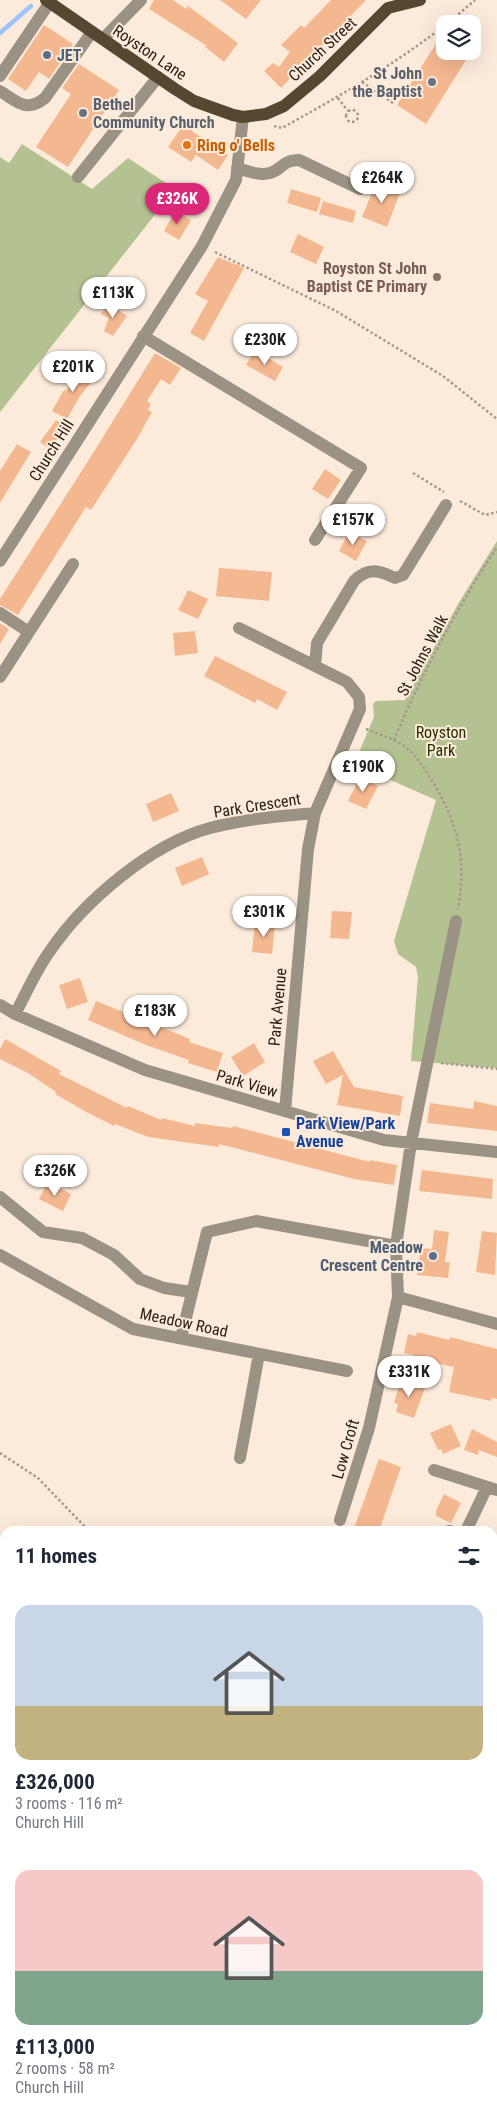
<!DOCTYPE html>
<meta charset="utf-8">
<style>
body{margin:0;font-family:"Roboto Condensed",sans-serif;background:#f6f6f7;color:#1f2937;height:100vh;display:flex;flex-direction:column;font-size:19px;white-space:nowrap}
*{box-sizing:border-box;margin:0}
p{font-size:16px;color:#747a83}
.icon{flex:none;width:28px;height:28px;fill:none;stroke:currentColor;stroke-width:2;stroke-linecap:round;stroke-linejoin:round}
.map{position:relative;flex:1;overflow:hidden}
.side{position:absolute;left:0px;top:1526px;width:498px;height:601px;display:flex;flex-direction:column;background:#fff;border-radius:15px 15px 0 0;box-shadow:0 5px 20px #0002}
.side>*{flex:none}
.buttons{position:absolute;left:436px;top:15px;display:grid;gap:10px}
.buttons a{display:grid;place-items:center;width:45px;height:45px;border-radius:10px;background:#fff;box-shadow:0 5px 20px #0002;font-size:25px}
.price{position:absolute;translate:-50% -42px;padding:0 11px;border-radius:18px;background:#fff;color:#222;font-size:16px;line-height:32px;filter:drop-shadow(0 1px 2px #0008)}
.price::after{content:'';position:absolute;left:50%;top:30px;width:15px;height:11px;margin-left:-8px;background:inherit;clip-path:polygon(0 0,100% 0,50% 100%)}
.price.current{background:#db2777;color:#fff}
ul{padding:0;list-style:none}
li{display:grid;align-content:center;gap:10px;height:265px;padding:0 15px}
li span{display:grid;place-items:center;height:155px;border-radius:15px;color:#555}
li>.icon{margin-inline-start:auto}
span .icon{width:90px;height:90px;fill:#fffc;stroke-width:1}
li b{font-size:21px}
h2{display:flex;justify-content:space-between;align-items:center;height:60px;padding:0 15px;font-size:21px}
.map>svg:first-child{display:block}
</style>
<div class="map">
<svg width="497" height="2127" viewBox="0 0 497 2127">
<rect width="100%" height="100%" fill="#fcebdb"/>
<!-- green -->
<path fill="#b4c292" d="M22,144L92,189L128,158L175,189L0,412V157L9,163Z
M497,541V1068L411,1061L418,977L416,967L398,954L394,941L436,800L354,764L374,717L373,704L376,701L405,700L458,604Z
M493,1627L497,1630V1734L493,1743Z
M493,1980L497,1983V2127L492,2122Z"/>
<g fill="none" stroke-linecap="round" stroke-linejoin="round">
<!-- stream -->
<path stroke="#9dc4f9" stroke-width="4.5" d="M0,33L31,6"/>
</g>
<!-- building -->
<path fill="#f4b891" d="M154,0H173L186,9L188,6L238,43L224,62L205,47L207,46L149,9Z
M220,0H261L246,19Z
M331,0H366L281,88L264,71L273,63L279,67L290,52L281,45L301,25L304,28Z
M44,25L73,44L49,79L39,72L26,91L8,79Z
M445,30V51H463L460,56L466,60L426,124L397,105Z
M79,64L119,90L68,167L36,147L71,94L62,88Z
M183,125L228,155L218,170L196,155L191,162L168,147Z
M377,180L401,190L387,227L362,217Z
M291,189L321,198L317,212L287,203Z
M323,201L356,211L353,223L319,214Z
M175,211L191,220L179,240L164,231Z
M298,234L324,247L316,264L290,252Z
M218,257L244,268L204,341L190,333L208,301L195,294Z
M108,303L127,316L113,336L104,331L109,318L101,314Z
M255,350L283,367L275,381L246,365Z
M155,353L181,368L170,385L161,379L147,401L151,404L148,410L152,412L137,439L91,510L86,507L18,615L0,605V599L90,458Z
M83,367L96,376L80,396L67,419L52,411L64,390L66,391Z
M56,420L66,427L50,449L40,442Z
M17,444L31,452L0,503V471Z
M325,469L341,480L328,499L312,489Z
M349,532L367,541L356,561L339,551Z
M219,568L272,572L269,601L216,596Z
M188,590L208,599L198,619L178,610Z
M0,623L9,629L0,644Z
M195,631L198,653L175,656L173,633Z
M215,656L287,692L277,710L257,699L255,703L204,676Z
M360,777L378,786L366,809L348,801Z
M171,793L179,811L153,822L146,804Z
M202,857L209,874L182,886L175,868Z
M332,911L352,912L349,939L330,938Z
M255,923L275,924L272,954L252,952Z
M80,978L88,1002L67,1009L59,985Z
M96,1001L190,1039L189,1042L223,1053L217,1072L188,1063L189,1060L146,1045L88,1020Z
M5,1039L61,1071L59,1074L127,1108L128,1106L161,1120L162,1118L195,1126V1123L232,1128L233,1126L370,1162V1160L397,1165L394,1185L354,1179L219,1144V1147L148,1137L115,1124L114,1126L86,1112L55,1094L56,1092L28,1073L0,1059V1049Z
M254,1043L265,1062L243,1076L231,1057Z
M333,1051L354,1087L403,1096L400,1116L337,1105L343,1075L326,1084L313,1061Z
M474,1101L497,1106V1131L427,1123L430,1103L473,1109Z
M422,1170L493,1179L492,1199L419,1191Z
M48,1182L71,1194L63,1211L39,1199Z
M434,1230L449,1232L445,1262H450L448,1278L417,1275L421,1248L432,1249Z
M482,1231L497,1233L495,1275L476,1272Z
M417,1332L449,1340L450,1337L497,1349V1399L492,1398L491,1401L449,1392L454,1367L413,1358L414,1355L404,1353L408,1334L416,1336Z
M401,1379L426,1385L414,1418L396,1412L398,1404L394,1403Z
M451,1424L461,1446L443,1454L441,1449L438,1450L430,1433Z
M472,1429L497,1442V1457L479,1450L478,1455L464,1450Z
M379,1459L401,1467L379,1531H353Z
M444,1494L461,1503L451,1523L436,1516V1511Z"/>
<g fill="none" stroke-linecap="round" stroke-linejoin="round">
<!-- path -->
<path stroke="#a59789" stroke-width="2.5" stroke-dasharray="2.5 2.5" stroke-linecap="butt" d="M447,24L475,0
M362,82L393,103
M338,98L348,111
M346 116a6 6 0 1 1 12 0a6 6 0 1 1-12 0Z
M274,126L282,128C338,97 394,65 445,25
M215,252L336,311L443,376L497,419
M413,473L444,492
M460,501L485,515L497,512
M366,729L394,740C422,673 457,608 497,547
M394,740C412,749 421,763 431,779C458,823 467,858 458,909
M441,1063L497,1069
M0,1453L38,1478L89,1531
M492,1707L497,1709
M412,2122L414,2127"/>
<!-- minor -->
<path stroke="#9a9284" stroke-width="12" d="M103,39L141,0
M0,76L50,2
M0,91C18,102 26,113 45,98L92,32
M237,168C248,171 259,176 270,173C282,170 282,160 299,160L360,189
M78,177L158,77
M143,336L361,468L315,540
M0,561L202,246L236,180L243,117
M0,613L29,632L73,564
M239,628L347,682L359,697L360,709L315,813L308,849L285,1111
M315,666L317,643L354,581C368,567 379,570 395,578L403,575L446,505
M0,677L29,632
M456,921L411,1143L396,1246L398,1297L497,1324
M0,1005L15,1014L145,1070L384,1140L497,1152
M15,1014C26,994 36,970 50,951C84,901 151,844 210,828C245,819 280,816 315,813
M0,1197L43,1232L82,1238L114,1255L140,1279L164,1288L191,1292
M0,1255L133,1329L347,1371
M181,1338L207,1232L256,1221L396,1246
M240,1458L259,1354
M434,1470L497,1490
M340,1520L369,1428L398,1297
M449,1531H450
M466,1531L487,1487
M0,1802L5,1805
M0,1976L5,1967
M314,2122L318,2127
M486,2122L491,2127
M36,2127L41,2122"/>
<!-- major -->
<path stroke="#554730" stroke-width="12" d="M46,0L175,89L194,101L233,115L243,117L266,114L284,106L320,76L388,8L420,0"/>
</g>
<!-- markers -->
<g fill="#5c6f8a" stroke="#fcebdb" stroke-width="2">
<circle cx="47" cy="55" r="5"/>
<circle cx="433" cy="1256" r="5"/>
</g>
<g fill="#6b7280" stroke="#fcebdb" stroke-width="2">
<circle cx="432" cy="82" r="5"/>
<circle cx="83" cy="113" r="5"/>
</g>
<circle fill="#e8710a" stroke="#fcebdb" stroke-width="2" cx="187" cy="145" r="5"/>
<circle fill="#8d6e63" stroke="#fcebdb" stroke-width="2" cx="437" cy="277" r="5"/>
<rect fill="#1a4fb4" stroke="#fcebdb" stroke-width="2" x="281" y="1127" width="10" height="10" rx="2.5"/>
<g text-anchor="middle" stroke-width="4" stroke-linejoin="round" paint-order="stroke">
<!-- street labels -->
<g font-size="16" fill="#2a2016" stroke="#fcebdb">
<text transform="translate(322 49) rotate(-43)" y="6">Church Street</text>
<text transform="translate(150 52) rotate(34)" y="6">Royston Lane</text>
<text transform="translate(51 450) rotate(-58)" y="6">Church Hill</text>
<text transform="translate(422 655) rotate(-62)" y="6">St Johns Walk</text>
<text transform="translate(257 805) rotate(-9)" y="6">Park Crescent</text>
<text transform="translate(277 1007) rotate(-85)" y="6">Park Avenue</text>
<text transform="translate(247 1083) rotate(16)" y="6">Park View</text>
<text transform="translate(184 1322) rotate(12)" y="6">Meadow Road</text>
<text transform="translate(345 1449) rotate(-74)" y="6">Low Croft</text>
</g>
<!-- service labels -->
<g font-size="16" font-weight="bold" fill="#4e5e75" stroke="#fcebdb" text-anchor="start">
<text x="57" y="61">JET</text>
<text x="423" y="1253" text-anchor="end">Meadow<tspan x="423" dy="18">Crescent Centre</tspan></text>
</g>
<!-- worship labels -->
<g font-size="16" font-weight="bold" fill="#5b616d" stroke="#fcebdb" text-anchor="end">
<text x="422" y="79">St John<tspan x="422" dy="18">the Baptist</tspan></text>
<text x="93" y="110" text-anchor="start">Bethel<tspan x="93" dy="18">Community Church</tspan></text>
</g>
<!-- food labels -->
<g font-size="16" font-weight="bold" fill="#c56008" stroke="#fcebdb" text-anchor="start">
<text x="197" y="151">Ring o' Bells</text>
</g>
<!-- education labels -->
<g font-size="16" font-weight="bold" fill="#785e54" stroke="#fcebdb" text-anchor="end">
<text x="427" y="274">Royston St John<tspan x="427" dy="18">Baptist CE Primary</tspan></text>
</g>
<!-- park labels -->
<g font-size="16" fill="#273000" stroke="#fcebdb">
<text x="441" y="738">Royston<tspan x="441" dy="18">Park</tspan></text>
</g>
<!-- transit labels -->
<g font-size="16" font-weight="bold" fill="#164399" stroke="#fcebdb" text-anchor="start">
<text x="296" y="1129">Park View/Park<tspan x="296" dy="18">Avenue</tspan></text>
</g>
</g>
</svg>
<div class="buttons">
<a><svg class="icon" aria-label="layers" viewBox="0 0 24 24"><path d="M12 4l9 5-9 5-9-5zM3 14l9 5 9-5"/></svg></a>
</div>
<b class="price" style="left:382px;top:204px">£264K</b>
<b class="price current" style="left:177px;top:225px">£326K</b>
<b class="price" style="left:113px;top:319px">£113K</b>
<b class="price" style="left:265px;top:366px">£230K</b>
<b class="price" style="left:73px;top:393px">£201K</b>
<b class="price" style="left:353px;top:546px">£157K</b>
<b class="price" style="left:363px;top:793px">£190K</b>
<b class="price" style="left:264px;top:938px">£301K</b>
<b class="price" style="left:155px;top:1037px">£183K</b>
<b class="price" style="left:55px;top:1197px">£326K</b>
<b class="price" style="left:409px;top:1398px">£331K</b>
<section class="side">
<h2>11 homes<svg class="icon" aria-label="filters" viewBox="0 0 24 24"><path d="M4 7h16M4 17h16"/><circle cx="9" cy="7" r="2"/><circle cx="15" cy="17" r="2"/></svg></h2>
<ul>
<li><span style="background:linear-gradient(#c9d6e8 65%,#c2b280 0)"><svg class="icon" aria-label="home" viewBox="0 0 24 24"><path d="M3 11l9-7 9 7M6 9v11h12V9"/></svg></span><div><b>£326,000</b><p>3 rooms · 116 m²</p><p>Church Hill</p></div></li>
<li><span style="background:linear-gradient(#f6c9c9 65%,#7fa58c 0)"><svg class="icon" aria-label="home" viewBox="0 0 24 24"><path d="M3 11l9-7 9 7M6 9v11h12V9"/></svg></span><div><b>£113,000</b><p>2 rooms · 58 m²</p><p>Church Hill</p></div></li>
</ul>
</section>
</div>
